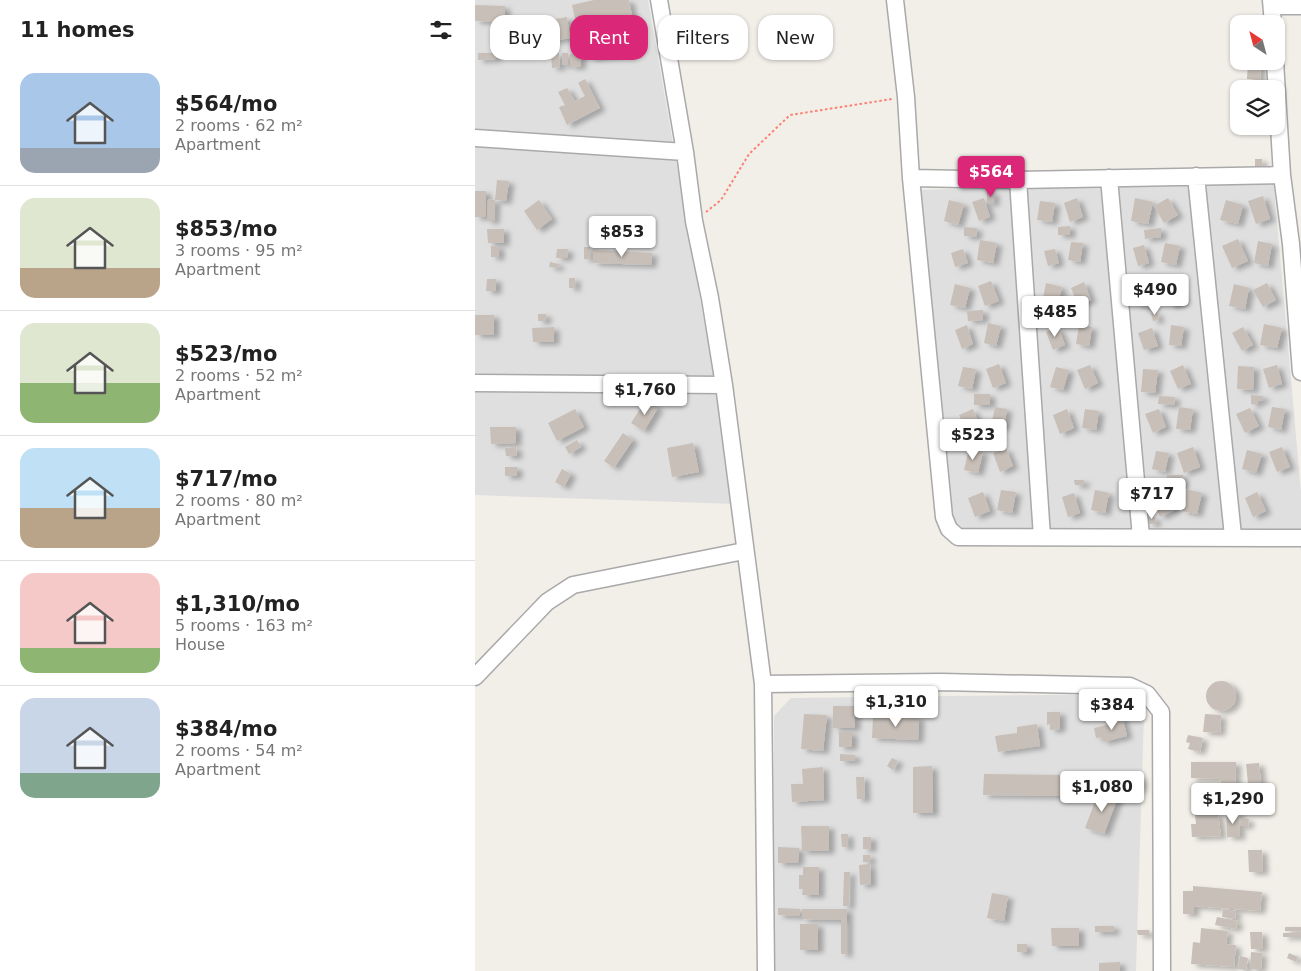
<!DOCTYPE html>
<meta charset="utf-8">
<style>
body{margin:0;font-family:"DejaVu Sans",sans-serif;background:#f6f6f6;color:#222;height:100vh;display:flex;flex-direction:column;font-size:19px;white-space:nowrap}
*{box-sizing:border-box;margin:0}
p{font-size:16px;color:#767676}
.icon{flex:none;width:28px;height:28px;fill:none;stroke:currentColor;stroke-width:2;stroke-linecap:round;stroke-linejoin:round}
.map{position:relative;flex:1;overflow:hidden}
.panel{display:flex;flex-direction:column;background:#fff;width:475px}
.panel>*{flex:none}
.hud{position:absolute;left:15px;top:15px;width:475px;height:45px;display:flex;gap:10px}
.needle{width:32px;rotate:324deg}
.buttons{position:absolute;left:755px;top:15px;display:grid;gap:10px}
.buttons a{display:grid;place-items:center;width:55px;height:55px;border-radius:10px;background:#fff;box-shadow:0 1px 4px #0004;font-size:25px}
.price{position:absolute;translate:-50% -42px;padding:0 11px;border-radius:5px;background:#fff;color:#222;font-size:16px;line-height:32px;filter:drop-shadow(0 1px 2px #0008)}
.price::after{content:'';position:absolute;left:50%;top:30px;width:15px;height:11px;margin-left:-8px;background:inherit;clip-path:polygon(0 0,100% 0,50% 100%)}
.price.on{background:#db2777;color:#fff}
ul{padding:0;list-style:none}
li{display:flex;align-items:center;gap:15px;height:125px;padding:0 20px}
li+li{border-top:1px solid #e0e0e0}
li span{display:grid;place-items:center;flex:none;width:140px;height:100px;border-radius:15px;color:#555}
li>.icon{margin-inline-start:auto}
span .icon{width:60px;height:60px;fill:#fffc;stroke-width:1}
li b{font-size:21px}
h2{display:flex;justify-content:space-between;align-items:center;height:60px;padding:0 20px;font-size:21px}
.tag{padding:0 18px;border-radius:15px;background:#fff;box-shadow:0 1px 4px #0004;font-size:18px;line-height:45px}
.tag.on{background:#db2777;color:#fff}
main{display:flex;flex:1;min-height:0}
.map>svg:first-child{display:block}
</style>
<main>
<section class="panel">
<h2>11 homes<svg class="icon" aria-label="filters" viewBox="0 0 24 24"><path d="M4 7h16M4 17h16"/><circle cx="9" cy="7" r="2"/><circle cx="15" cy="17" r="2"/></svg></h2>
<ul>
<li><span style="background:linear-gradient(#a9c7e8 75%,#9aa5b1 0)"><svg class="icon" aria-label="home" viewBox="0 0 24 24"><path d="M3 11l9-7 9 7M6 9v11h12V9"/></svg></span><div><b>$564/mo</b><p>2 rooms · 62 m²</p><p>Apartment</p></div></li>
<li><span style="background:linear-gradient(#dfe7d0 70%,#b9a48a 0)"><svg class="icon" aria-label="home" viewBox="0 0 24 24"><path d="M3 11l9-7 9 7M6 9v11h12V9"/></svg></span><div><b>$853/mo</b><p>3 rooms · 95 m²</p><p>Apartment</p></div></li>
<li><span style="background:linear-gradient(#dfe7d0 60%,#8fb573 0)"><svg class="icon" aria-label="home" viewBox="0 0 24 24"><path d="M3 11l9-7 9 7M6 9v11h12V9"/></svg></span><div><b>$523/mo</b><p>2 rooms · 52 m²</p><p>Apartment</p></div></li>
<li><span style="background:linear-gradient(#bfe0f5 60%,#b9a48a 0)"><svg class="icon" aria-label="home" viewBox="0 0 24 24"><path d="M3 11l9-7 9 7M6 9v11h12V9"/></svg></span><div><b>$717/mo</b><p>2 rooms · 80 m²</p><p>Apartment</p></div></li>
<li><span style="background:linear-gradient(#f6c9c9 75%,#8fb573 0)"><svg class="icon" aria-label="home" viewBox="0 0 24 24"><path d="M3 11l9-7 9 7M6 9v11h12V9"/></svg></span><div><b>$1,310/mo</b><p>5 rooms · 163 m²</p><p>House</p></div></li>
<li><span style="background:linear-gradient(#c9d6e8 75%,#7fa58c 0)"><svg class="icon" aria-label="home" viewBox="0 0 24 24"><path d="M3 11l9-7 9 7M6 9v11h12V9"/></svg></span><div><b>$384/mo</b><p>2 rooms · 54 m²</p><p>Apartment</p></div></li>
</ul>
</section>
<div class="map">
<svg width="826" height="971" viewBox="0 0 826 971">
<defs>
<filter id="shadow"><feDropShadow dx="5.5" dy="3" stdDeviation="2.5" flood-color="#0004"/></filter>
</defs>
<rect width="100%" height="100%" fill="#f2efe9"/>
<!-- residential -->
<path fill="#e0dfdf" d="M0,0H173L261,504L0,495Z
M798,177L826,492V552L825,546L465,533L445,190Z
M651,694L669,714L661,971H298L299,716L316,698Z"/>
<!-- building -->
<path fill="#c7bfb8" filter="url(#shadow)" d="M119,0H154L159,25L104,37L97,5Z
M0,5L30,6V22L0,21Z
M92,17L95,38L78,41L74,20Z
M143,39L145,54L115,58L113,43Z
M145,41H150L152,54L147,55Z
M3,53H21V59L3,60Z
M84,53L85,67L77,68L76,54Z
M87,53H93V65H87Z
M105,53L106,66L95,67V54Z
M773,61H786L785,80L772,79Z
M110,79L125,108L92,125L84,107L90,105L83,92L92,88L100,101L110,96L103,83Z
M780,159H787V167H780Z
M22,180L34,181L31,201L20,200Z
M0,191H11V217H0Z
M512,192H519V203H512Z
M788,196L795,219L781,224L773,201Z
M509,198L515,217L504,221L497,202Z
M602,198L608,217L595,222L589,203Z
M660,198L678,202L673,224L656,221Z
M693,198L703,215L689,223L679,206Z
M13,199L20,200L19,221H12Z
M64,200L77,219L62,230L49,211Z
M474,200L489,204L483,225L469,221Z
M751,200L768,205L763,224L745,220Z
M565,201L580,203L577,222L562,220Z
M595,226V235H583V227Z
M489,227L502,228L501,237L489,236Z
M686,228V237L670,239L669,230Z
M12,229H29V243H13Z
M763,239L773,261L757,268L747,246Z
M505,240L522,243L518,263L502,260Z
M783,241L797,244L793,266L779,263Z
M596,242L608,243L605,262L593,260Z
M690,243L705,246L701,265L686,262Z
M669,245L674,263L663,266L658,248Z
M16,246H24V257H16Z
M109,247H115V259H109Z
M82,249H93L92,258H81Z
M488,249L493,263L480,267L476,253Z
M580,249L584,263L573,266L569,251Z
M118,250L177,253L176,265L118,263Z
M75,262L84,264L83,268L74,267Z
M94,278H100V288H94Z
M12,279H21V291H11Z
M516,281L524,301L510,306L503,286Z
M609,282L616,300L603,305L596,288Z
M571,283L587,287L582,307L567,303Z
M666,283L680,288L673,308L660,304Z
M704,283L709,302L695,306L689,288Z
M792,283L801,300L788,307L778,290Z
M480,284L495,288L490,308L475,305Z
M759,284L774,288L770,309L754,306Z
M508,310V320L493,321L492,311Z
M601,311V321H586V312Z
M682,312L684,320L678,321L676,313Z
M63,314H71V321H63Z
M0,315H19V335H0Z
M513,323L526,326L521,346L509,343Z
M789,324L807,328L802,348L785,345Z
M492,325L498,344L487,349L480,330Z
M604,325L617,327L614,346L601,344Z
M696,325L709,327L706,346L694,345Z
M79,327V342H58L57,328Z
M583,327L590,345L578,350L571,332Z
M768,327L778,345L767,351L757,333Z
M677,328L683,346L669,350L663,333Z
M524,364L531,383L518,388L511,369Z
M615,365L623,383L610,389L602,370Z
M708,365L716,384L703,389L695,371Z
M802,365L807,384L794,388L788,369Z
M763,366L779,367L778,390L762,389Z
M488,367L501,369L497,389L483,386Z
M581,367L594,370L588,390L575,387Z
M668,369L683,370L680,393L666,392Z
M499,394H515V405H499Z
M776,395L788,396V401H782V405L776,404Z
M684,396L700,397L699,405L683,404Z
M171,400L183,408L169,431L156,423Z
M520,407L532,409L529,428L516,426Z
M704,407L718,409L715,430L701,429Z
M797,407L810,409L806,430L793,427Z
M775,408L784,426L770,433L761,414Z
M100,409L109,427L82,441L73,423Z
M498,409L505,428L492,433L484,415Z
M592,409L599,428L585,434L578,415Z
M610,409L624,411L621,430L607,428Z
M684,409L691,427L678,433L670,414Z
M15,427H41V443L16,444Z
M148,433L158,440L139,468L129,461Z
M102,440L106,447L94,454L90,447Z
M218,443L224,472L197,477L192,448Z
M41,447L42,456H31L30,448Z
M718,447L725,467L709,473L702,453Z
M807,447L815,467L802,472L794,452Z
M531,448L538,466L525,472L518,453Z
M494,449L508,452L503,473L489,470Z
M772,450L787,454L781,473L767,469Z
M681,451L694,453L690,472L677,469Z
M30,467H42V476H30Z
M87,469L96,474L89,487L80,482Z
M692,475H708V488H692Z
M599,480H609V485H600Z
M712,489L727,493L722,514L707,511Z
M526,490L541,492L537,513L522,510Z
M620,490L634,493L630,513L616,510Z
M508,492L515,511L500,517L493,498Z
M692,492L700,510L685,517L677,498Z
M782,492L791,511L778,517L770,498Z
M599,493L605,513L593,517L587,497Z
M674,517H680V524H674Z
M731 696a15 15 0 1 1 30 0a15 15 0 1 1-30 0Z
M358,706H380V728H358Z
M572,712H585V729L575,730V724L572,725Z
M329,714L352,715L348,751L326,749Z
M730,714L746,715L745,733L728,732Z
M398,716L444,717L443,740L397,738Z
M647,716L652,736L628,742L627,737L621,738L619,728L640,723L639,718Z
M562,724L565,746L523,752L520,736L542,733V727Z
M364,732H377V747H364Z
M713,735L728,738L725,752L713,749L715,743L711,742Z
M365,754L380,755V761H365Z
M417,758L423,761L418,770L412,766Z
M716,762H761L760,794H745L746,779L716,778Z
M784,763L786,783L773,784L771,764Z
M457,766L458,813H438V767Z
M348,767L349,800L317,802L316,784H328L327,769Z
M509,774L592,775V796L508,795Z
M381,777H389L390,799H382Z
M656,777H667L666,790H655Z
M619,787L630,792L629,795L617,791Z
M632,792L643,797L629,834L610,828L622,796L629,799Z
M751,812H764L765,837H752Z
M743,813L746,836L717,837L716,824H721L720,814Z
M766,818L774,819L773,826H765Z
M326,826H354V851H327Z
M366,834H373V847H367Z
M388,837H396V849H388Z
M303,847L324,848L323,863H303Z
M773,850H787L788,872H774Z
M388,855H395V862H388Z
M395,864L396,884L385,885L384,865Z
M328,867H344V895H327L328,889H324V875H328Z
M369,872H375L374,906H368Z
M718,886L787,892L785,911L719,906V914H708V891H718Z
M517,893L533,896L529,921L512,918Z
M303,908L325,909V916L303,915Z
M327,909H372V954H366V920L327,919Z
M748,909L761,911L760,919L747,917Z
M742,917L763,921L761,929L740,925Z
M325,924H343V950H325Z
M620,926H639V932H620Z
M810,927H826V931H810Z
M576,928H604V946H577Z
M726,928L753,931L751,944L761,945L759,967L716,964L718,942L725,943Z
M662,930H674L675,935H663Z
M775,932H787L788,949H776Z
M826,932V937H808V933Z
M542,944H552V952H542Z
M776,952L787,953L786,969H775Z
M814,953L823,957L821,962L812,958Z
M765,956L773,958L771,970L763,969Z
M645,962V971H624V963Z"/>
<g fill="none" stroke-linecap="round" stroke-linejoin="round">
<!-- minor casing -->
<g stroke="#a9a9a9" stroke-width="19">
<path id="minor" d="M184,0L210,152L219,221L235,298L249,385L288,684L291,971
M420,0L431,97L436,178L469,517L474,529L483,537L826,538
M796,0L798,24
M797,6H826
M800,61L807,175L816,244L826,372
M0,138L210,152
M721,176L758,536
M436,178L543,180L807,175
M634,178L666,537
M543,180L567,537
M0,383L249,385
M0,677L72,602L98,585L269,551
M288,684L466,682L655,686L672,694L686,712L687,971"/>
</g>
<!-- path -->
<path stroke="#fa8072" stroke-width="2" stroke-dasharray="2.5 2.5" stroke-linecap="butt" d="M231,212L246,200L274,154L315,115L417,99"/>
<!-- minor -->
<use href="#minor" stroke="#fff" stroke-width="16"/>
</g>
</svg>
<div class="buttons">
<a><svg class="needle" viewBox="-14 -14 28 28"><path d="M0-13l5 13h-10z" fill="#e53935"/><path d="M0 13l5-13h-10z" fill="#767676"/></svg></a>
<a><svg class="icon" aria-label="layers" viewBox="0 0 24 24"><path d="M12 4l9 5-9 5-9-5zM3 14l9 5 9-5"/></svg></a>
</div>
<b class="price on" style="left:516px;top:198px">$564</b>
<b class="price" style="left:147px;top:258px">$853</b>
<b class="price" style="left:680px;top:316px">$490</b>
<b class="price" style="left:580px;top:338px">$485</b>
<b class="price" style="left:170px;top:416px">$1,760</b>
<b class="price" style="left:498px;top:461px">$523</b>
<b class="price" style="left:677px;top:520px">$717</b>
<b class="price" style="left:421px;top:728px">$1,310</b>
<b class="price" style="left:637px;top:731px">$384</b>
<b class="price" style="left:627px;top:813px">$1,080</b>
<b class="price" style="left:758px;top:825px">$1,290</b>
<div class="hud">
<a class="tag">Buy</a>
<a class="tag on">Rent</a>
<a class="tag">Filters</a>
<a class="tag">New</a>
</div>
</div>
</main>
